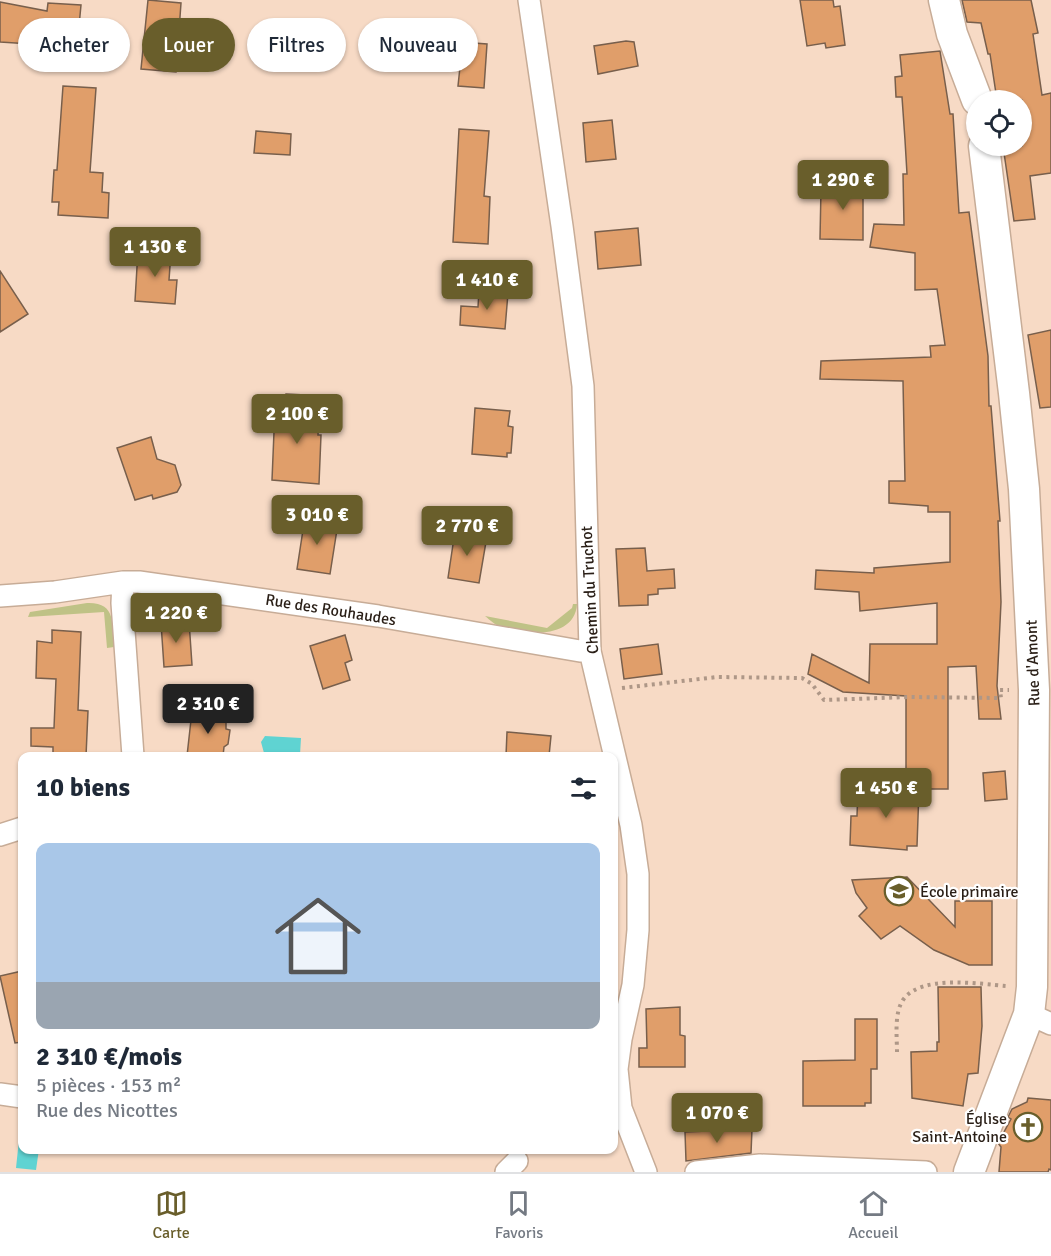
<!DOCTYPE html>
<html lang="fr">
<meta charset="utf-8">
<style>
body{margin:0;font-family:Signika,sans-serif;background:#f2f2f3;color:#1f2937;height:100vh;display:flex;flex-direction:column;font-size:22px;white-space:nowrap}
*{box-sizing:border-box;margin:0}
p{font-size:20px;color:#747a83}
.icon{flex:none;width:33px;height:33px;fill:none;stroke:currentColor;stroke-width:2;stroke-linecap:round;stroke-linejoin:round}
.map{position:relative;flex:1;overflow:hidden}
.panel{position:absolute;left:18px;top:752px;width:600px;height:402px;display:flex;flex-direction:column;background:#fff;border-radius:12px;box-shadow:0 2px 4px #0004}
.panel>*{flex:none}
.top-card{position:absolute;left:18px;top:18px;width:600px;height:54px;display:flex;gap:12px}
.tools{position:absolute;left:966px;top:90px;display:grid;gap:12px}
.tools a{display:grid;place-items:center;width:66px;height:66px;border-radius:50%;background:#fff;box-shadow:0 2px 4px #0004;font-size:30px}
.price{position:absolute;translate:-50% -51px;padding:0 14px;border-radius:6px;background:#695e2b;color:#fff;font-size:20px;line-height:39px;filter:drop-shadow(0 2px 3px #0008)}
.price::after{content:'';position:absolute;left:50%;top:36px;width:18px;height:14px;margin-left:-9px;background:inherit;clip-path:polygon(0 0,100% 0,50% 100%)}
.price.on{background:#222;color:#fff}
ul{padding:0;list-style:none}
li{display:grid;align-content:center;gap:12px;height:318px;padding:0 18px}
li span{display:grid;place-items:center;height:186px;border-radius:12px;color:#555}
li>.icon{margin-inline-start:auto}
span .icon{width:108px;height:108px;fill:#fffc;stroke-width:1}
li b{font-size:26px}
h2{display:flex;justify-content:space-between;align-items:center;height:72px;padding:0 18px;font-size:26px}
.chip{padding:0 21px;border-radius:27px;background:#fff;box-shadow:0 2px 4px #0004;font-size:21px;line-height:54px}
.chip.on{background:#695e2b;color:#fff}
.tab-bar{display:flex;justify-content:space-around;align-items:center;height:84px;border-top:2px solid #e0e1e3;background:#fff;font-size:16px;color:#747a83}
.tab-bar a{display:grid;justify-items:center;gap:3px}
.tab-bar .on{color:#695e2b}
.map>svg:first-child{display:block}
</style>
<div class="map">
<svg width="1051" height="1172" viewBox="0 0 1051 1172">
<rect width="100%" height="100%" fill="#f7dac5"/>
<!-- green -->
<path fill="#bfc286" d="M87,603C117,602 112,625 114,647L107,648L104,612L28,617L30,612Z
M573,604H577C575,639 525,636 501,627C495,625 490,620 485,616L547,628L572,608Z"/>
<!-- water -->
<path fill="#5fd3d2" d="M265,736L301,738L300,755L264,753L261,742Z
M20,1130H22V1149H39L36,1170L16,1168Z"/>
<!-- building -->
<path fill="#e09e6a" stroke="#785f4c" stroke-width="1.5" d="M148,0L181,3L176,72L141,69Z
M800,0H833L834,7L840,6L845,45L826,48L825,43L807,46Z
M962,0H1031L1038,33L1033,34L1042,95L1051,93V173L1030,176L1035,219L1014,221L1003,146H1022V100H997L990,54H988L981,23L967,22Z
M0,2L47,11L48,3L81,5L77,47L0,42Z
M432,40L487,44L484,88L458,86L460,67L430,66Z
M626,41L634,42L638,66L598,74L594,46Z
M940,51L950,114H953L959,213L969,212L988,356L989,406H991L1000,521H998L1001,602L997,686L1001,719H979L976,666L948,667V789H906V696L843,692L808,674L812,654L869,683L870,644H937V603L860,611L859,592L815,589L816,570L874,573V568L950,562V512H928V506L889,503V481H905L903,381L820,379L821,361L931,357L930,346L945,345L937,289L915,290V253L870,247L874,224L904,225L903,174H907L905,140L902,97H896L895,77L902,76L900,55Z
M63,86L96,88L90,172L103,173L102,192L109,193L108,218L58,215L59,202H52L54,170H57Z
M612,120L616,159L586,162L583,123Z
M459,129L489,131L484,196L490,197L488,244L453,242Z
M256,131L291,134L290,155L254,153Z
M839,178L863,179V240L820,239L821,189H838Z
M638,228L641,265L598,269L595,232Z
M138,250L171,252L169,280H177L175,304L135,301Z
M0,271L28,314L0,332Z
M479,291L508,293L505,329L460,325L461,306L478,307Z
M1051,330V407L1040,408L1028,335Z
M286,394L305,395L304,413L319,414L318,435H321L319,484L272,480L274,432H284Z
M475,408L510,411L508,426L513,427L511,453H507V457L472,454Z
M151,437L157,459L175,465L181,485L177,492L153,499L152,495L135,500L117,448Z
M305,517L338,523L330,574L297,569Z
M455,531L487,536L479,583L448,578Z
M645,548L647,571L674,569L675,588L658,589V594L648,595V605L619,606L616,549Z
M189,621L192,665L164,667L161,623Z
M52,630L81,632L78,710L88,711L86,756H53V747L31,746V728H54L56,679L36,678L37,641L52,643Z
M345,635L352,660L345,663L350,680L323,689L310,646Z
M658,644L662,674L624,679L620,649Z
M192,711L226,715V729L230,730L228,744L224,747L223,756H187Z
M507,732L551,736L549,756H506Z
M1005,771L1007,799L985,801L983,773Z
M858,789H919L917,846H907V850L850,845L851,816H857Z
M907,877L955,927V901H992V965H969L934,950L900,926L881,939L859,916L867,908L856,893L852,880Z
M22,971V1042L15,1043L0,976Z
M938,987H981L982,1026L978,1073L968,1074L963,1106L912,1098L911,1052L937,1051V1042H939Z
M680,1007V1035L685,1036V1067H639V1048H647L646,1009Z
M855,1019H877V1069H871V1103H865V1106H803V1061L855,1060Z
M1028,1098L1051,1100V1170L1049,1169L1048,1172H999L1001,1147L998,1143L1011,1119L1008,1117L1012,1109L1027,1102Z
M752,1129L751,1153L686,1161L685,1132Z"/>
<g fill="none" stroke-linecap="round" stroke-linejoin="round">
<!-- street casing -->
<g stroke="#c7ac97" stroke-width="24">
<path id="street" d="M529,0L562,226L583,386L590,651L631,825L638,874V930L633,985L621,1039L617,1069L621,1108L646,1172
M123,582L122,603L133,756
M0,596L55,592L123,582H139L378,616L580,651H590
M0,835L22,828
M1029,1014L1051,1024
M0,1094L22,1097
M506,1172L517,1161
M696,1172L760,1165L926,1172"/>
</g>
<!-- secondary casing -->
<g stroke="#c7ac97" stroke-width="33">
<path id="secondary" d="M944,0L952,34L977,100
M969,1172L1029,1014L1032,987L1034,690L1024,489L1014,393L984,146"/>
</g>
<!-- path -->
<path stroke="#ae9787" stroke-width="4" stroke-dasharray="3 4.5" stroke-linecap="butt" d="M622,688L717,677L802,678L812,684L824,700L909,697L1001,698L1000,690H1009
M897,1052C897,1037 894,1013 903,1000C921,974 979,984 1007,986"/>
<!-- street -->
<use href="#street" stroke="#fff" stroke-width="21"/>
<!-- secondary -->
<use href="#secondary" stroke="#fff" stroke-width="30"/>
</g>
<!-- icons -->
<defs>
<g id="school-ring" transform="scale(1.5)"><circle r="9.5" fill="#fff" stroke="#695e2b" stroke-width="1.5"/><path d="M0-5L7-2L0 1L-7-2ZM-4 1L0 2.5L4 1V4Q0 6-4 4Z" fill="#695e2b"/></g>
<g id="church-ring" transform="scale(1.5)"><circle r="9.5" fill="#fff" stroke="#695e2b" stroke-width="1.5"/><path d="M-1.2-6h2.4v3.5h3.3v2.4h-3.3V6h-2.4V-.1h-3.3v-2.4h3.3Z" fill="#695e2b"/></g>
</defs>
<g fill-rule="evenodd">
<use href="#school-ring" x="899" y="891"/>
<use href="#church-ring" x="1028" y="1127"/>
</g>
<g text-anchor="middle" stroke-width="4.5" stroke-linejoin="round" paint-order="stroke">
<!-- street labels -->
<g font-size="16" fill="#2a1f17" stroke="#fff">
<text transform="translate(589 590) rotate(-93)" y="6">Chemin du Truchot</text>
<text transform="translate(331 609) rotate(9)" y="6">Rue des Rouhaudes</text>
<text transform="translate(1032 663) rotate(-92)" y="6">Rue d'Amont</text>
</g>
<!-- poi labels -->
<g font-size="16" fill="#2a1f17" stroke="#fff" text-anchor="start">
<text x="920" y="897">École primaire</text>
<text x="1007" y="1124" text-anchor="end">Église<tspan x="1007" dy="18">Saint-Antoine</tspan></text>
</g>
</g>
</svg>
<div class="tools">
<a><svg class="icon" aria-label="locate" viewBox="0 0 24 24"><circle cx="12" cy="12" r="6"/><path d="M12 2v4M12 18v4M2 12h4M18 12h4"/></svg></a>
</div>
<b class="price" style="left:843px;top:211px">1 290 €</b>
<b class="price" style="left:155px;top:278px">1 130 €</b>
<b class="price" style="left:487px;top:311px">1 410 €</b>
<b class="price" style="left:297px;top:445px">2 100 €</b>
<b class="price" style="left:317px;top:546px">3 010 €</b>
<b class="price" style="left:467px;top:557px">2 770 €</b>
<b class="price" style="left:176px;top:644px">1 220 €</b>
<b class="price on" style="left:208px;top:735px">2 310 €</b>
<b class="price" style="left:886px;top:819px">1 450 €</b>
<b class="price" style="left:717px;top:1144px">1 070 €</b>
<div class="top-card">
<a class="chip">Acheter</a>
<a class="chip on">Louer</a>
<a class="chip">Filtres</a>
<a class="chip">Nouveau</a>
</div>
<section class="panel">
<h2>10 biens<svg class="icon" aria-label="filters" viewBox="0 0 24 24"><path d="M4 7h16M4 17h16"/><circle cx="9" cy="7" r="2"/><circle cx="15" cy="17" r="2"/></svg></h2>
<ul>
<li><span style="background:linear-gradient(#a9c7e8 75%,#9aa5b1 0)"><svg class="icon" aria-label="home" viewBox="0 0 24 24"><path d="M3 11l9-7 9 7M6 9v11h12V9"/></svg></span><div><b>2 310 €/mois</b><p>5 pièces · 153 m²</p><p>Rue des Nicottes</p></div></li>
</ul>
</section>
</div>
<nav class="tab-bar">
<a class="on"><svg class="icon" aria-label="map" viewBox="0 0 24 24"><path d="M3 6l6-2 6 2 6-2v14l-6 2-6-2-6 2zM9 4v14M15 6v14"/></svg>Carte</a>
<a><svg class="icon" aria-label="saved" viewBox="0 0 24 24"><path d="M7 4h10v16l-5-4-5 4z"/></svg>Favoris</a>
<a><svg class="icon" aria-label="home" viewBox="0 0 24 24"><path d="M3 11l9-7 9 7M6 9v11h12V9"/></svg>Accueil</a>
</nav>
